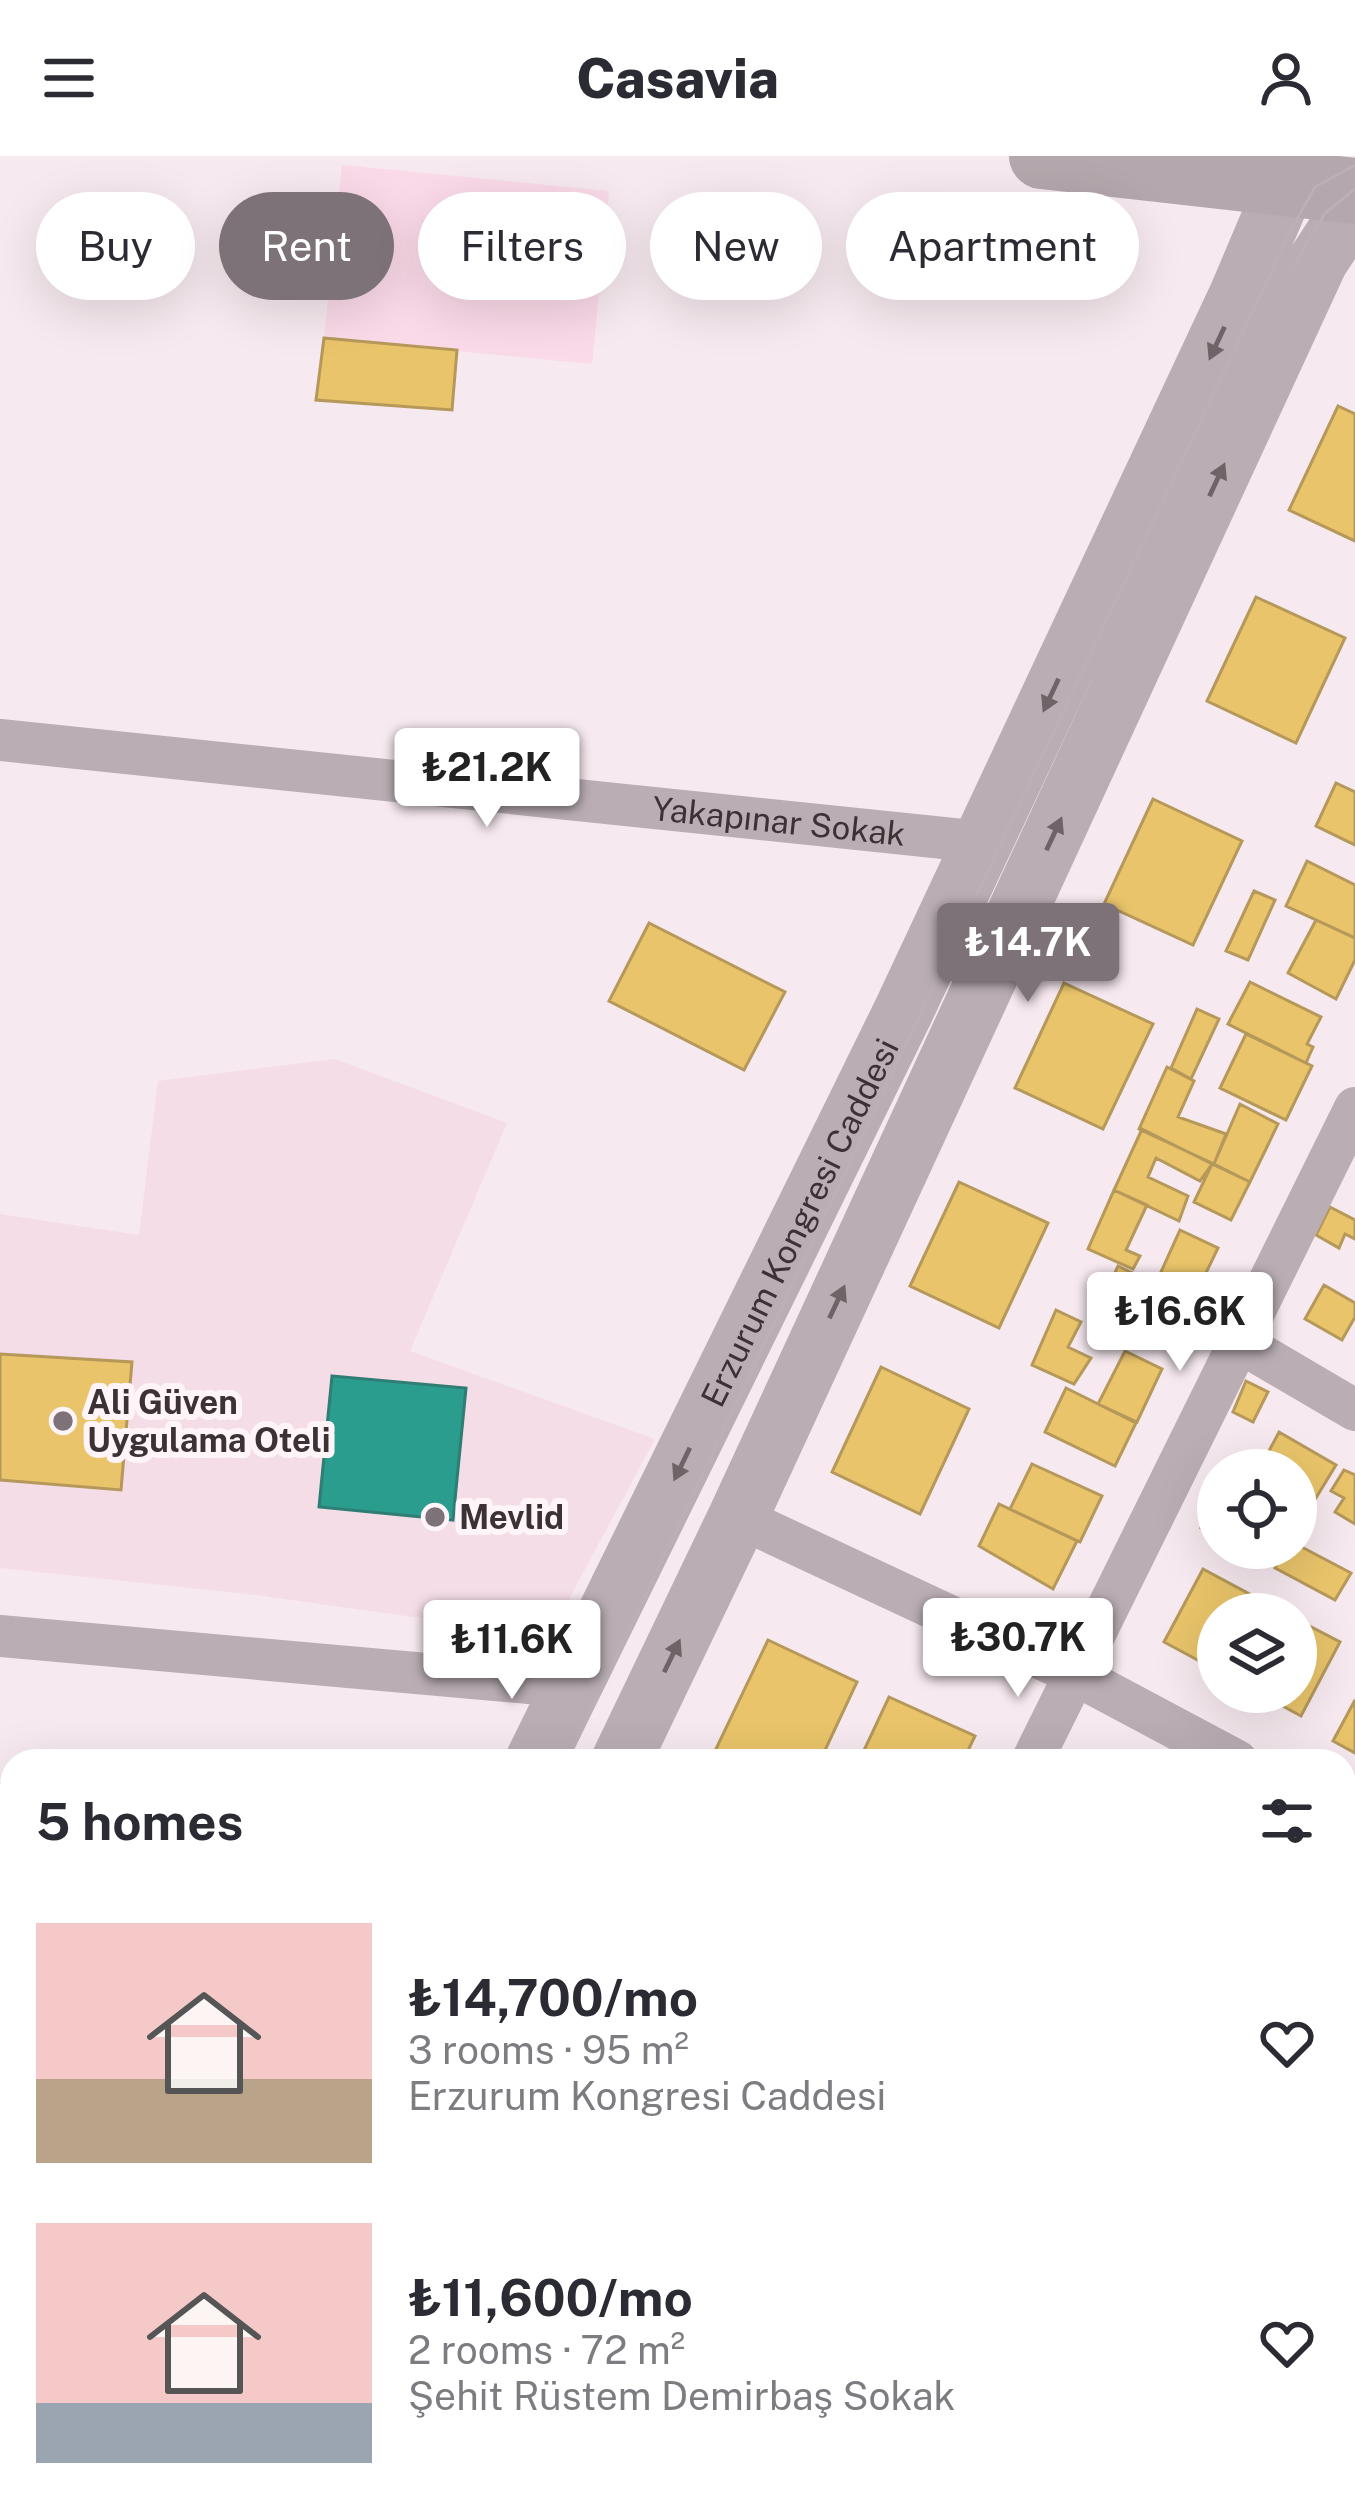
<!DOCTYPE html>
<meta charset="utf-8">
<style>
body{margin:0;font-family:"Public Sans",sans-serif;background:#f7f7f7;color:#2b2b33;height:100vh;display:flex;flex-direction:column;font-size:45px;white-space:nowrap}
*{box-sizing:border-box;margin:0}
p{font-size:39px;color:#7c7c81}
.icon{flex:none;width:66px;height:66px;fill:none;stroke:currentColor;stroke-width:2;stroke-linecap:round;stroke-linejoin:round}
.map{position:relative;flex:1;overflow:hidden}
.drawer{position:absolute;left:0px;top:1593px;width:1356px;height:771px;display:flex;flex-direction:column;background:#fff;border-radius:36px 36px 0 0;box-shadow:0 12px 48px #0002}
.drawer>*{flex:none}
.hud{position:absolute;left:36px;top:36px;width:1284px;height:108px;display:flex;gap:24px}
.fabs{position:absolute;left:1197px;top:1293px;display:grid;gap:24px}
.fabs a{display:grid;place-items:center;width:120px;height:120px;border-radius:50%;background:#fff;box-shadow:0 12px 48px #0002;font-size:60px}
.price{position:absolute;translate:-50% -102px;padding:0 27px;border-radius:12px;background:#fff;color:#222;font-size:39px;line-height:78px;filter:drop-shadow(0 3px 6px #0008)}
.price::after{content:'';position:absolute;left:50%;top:72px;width:36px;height:27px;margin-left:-18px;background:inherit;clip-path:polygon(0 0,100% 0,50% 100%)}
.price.on{background:#7d7277;color:#fff}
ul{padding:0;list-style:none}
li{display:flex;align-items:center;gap:36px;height:300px;padding:0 36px}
li span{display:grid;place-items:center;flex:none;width:336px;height:240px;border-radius:0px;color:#555}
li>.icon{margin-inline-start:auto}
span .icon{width:144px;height:144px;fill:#fffc;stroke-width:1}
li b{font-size:51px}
h2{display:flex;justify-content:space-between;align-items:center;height:144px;padding:0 36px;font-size:51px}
.pill{padding:0 42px;border-radius:54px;background:#fff;box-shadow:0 12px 48px #0002;font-size:42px;line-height:108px}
.pill.on{background:#7d7277;color:#fff}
header{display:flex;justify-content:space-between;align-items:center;height:156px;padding:0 36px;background:#fff;font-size:54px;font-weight:800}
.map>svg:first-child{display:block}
</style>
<header><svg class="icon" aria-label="menu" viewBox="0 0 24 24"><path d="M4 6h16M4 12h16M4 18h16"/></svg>Casavia<svg class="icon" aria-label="person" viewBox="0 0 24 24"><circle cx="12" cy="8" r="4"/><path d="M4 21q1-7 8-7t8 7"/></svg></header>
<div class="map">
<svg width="1355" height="2363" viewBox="0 0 1355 2363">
<rect width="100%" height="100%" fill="#f6e9ef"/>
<!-- built -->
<path fill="#f5dde8" d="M335,903L507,967L410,1195L655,1283L549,1480L248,1438L0,1412V1058L139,1079L158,925Z"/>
<!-- green -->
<path fill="#fad9e8" d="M342,9L609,35L592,208L324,182Z"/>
<!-- homes -->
<path fill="#e9c46a" stroke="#b5985a" stroke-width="3" d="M324,182L457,194L452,254L316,244Z
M1338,250L1355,258V385L1289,354Z
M1256,441L1345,482L1296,587L1207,545Z
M1336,627L1355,636V689L1316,670Z
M1153,643L1242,685L1193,789L1104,748Z
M1307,705L1355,729V782L1286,750Z
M1254,735L1275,744L1248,804L1226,795Z
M1316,764L1355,782V804L1336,843L1288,817Z
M649,767L785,836L744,914L609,845Z
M1250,826L1321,861L1307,888L1313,891L1306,907L1228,868Z
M1064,827L1153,868L1103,973L1015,932Z
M1197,853L1219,863L1191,923L1171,912Z
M1246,878L1312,910L1286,964L1220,932Z
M1167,911L1194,925L1178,961L1226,978L1214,1008L1139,973Z
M1240,948L1278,968L1250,1026L1214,1008Z
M1142,973L1212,1008L1200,1025L1156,1002L1148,1021L1188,1040L1179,1065L1114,1034Z
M1212,1008L1250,1026L1231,1064L1194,1046Z
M959,1026L1048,1067L999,1172L910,1130Z
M1114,1034L1147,1049L1126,1094L1140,1100L1133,1113L1088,1093Z
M1330,1051L1355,1064V1083L1345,1078L1339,1092L1316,1079Z
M1180,1074L1218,1092L1192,1146L1156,1127Z
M1118,1110L1188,1144L1167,1189L1097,1156Z
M1324,1129L1355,1147V1161L1342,1184L1305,1163Z
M1056,1154L1081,1166L1068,1191L1091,1202L1074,1228L1032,1209Z
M1125,1195L1162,1213L1137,1266L1098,1248Z
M0,1198L132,1206L121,1334L0,1324Z
M881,1211L969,1253L920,1358L832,1316Z
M1246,1225L1268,1236L1253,1266L1233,1256Z
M1066,1232L1136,1267L1115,1310L1045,1276Z
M1279,1276L1336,1309L1308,1355L1296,1348V1314H1259Z
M1032,1308L1102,1340L1080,1386L1010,1353Z
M1344,1314L1355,1319V1368L1335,1356L1344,1342L1331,1335Z
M1218,1342V1381L1201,1372Z
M999,1348L1077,1385L1053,1433L979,1390Z
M1296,1388L1351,1417L1335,1444L1275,1412L1287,1392H1296Z
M1203,1413L1287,1458H1218V1515L1164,1486Z
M1296,1463L1340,1486L1301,1560L1257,1536H1296Z
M768,1484L857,1526L820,1605H737L715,1595Z
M889,1541L975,1580L963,1605H859Z
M1355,1544V1597L1333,1585Z
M1355,2030V2108L1344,2102V2050Z
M350,2352H479L473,2363H345Z
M1010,2352H1125L1120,2363H1005Z"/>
<!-- shops -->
<path fill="#e76f51" stroke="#b45d49" stroke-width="3" d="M0,1627L12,1633V2123L0,2149Z"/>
<!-- schools -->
<path fill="#2a9d8f" stroke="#2f7d74" stroke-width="3" d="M332,1220L466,1232L453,1364L319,1351Z"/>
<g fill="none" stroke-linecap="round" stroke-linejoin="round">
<!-- service -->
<path stroke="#baaeb4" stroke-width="21" d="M0,2308L12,2313
M26,2363L30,2352"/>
<!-- minor -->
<g stroke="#baaeb4" stroke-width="42">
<path id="s1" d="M0,584L982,686"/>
<path d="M1239,1186L1355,1254"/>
<path d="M738,1361L1074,1518L1237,1605"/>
<path d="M0,1480L574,1531"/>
<path d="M1032,1605L1355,952"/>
<path d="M1344,1662L1355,1668"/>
<path d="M1344,2153L1355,2159"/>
<path d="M842,2352L861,2363"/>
<path d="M658,2363L663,2352"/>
</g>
<!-- secondary -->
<g stroke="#baaeb4" stroke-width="60">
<path id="s2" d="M535,1605L904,854L1239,139L1286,28L1289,0"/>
<path d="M621,1605L738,1361L1318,105L1355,48"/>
<path d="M145,2363L150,2352"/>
<path d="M251,2363L256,2352"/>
</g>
<!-- primary -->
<path stroke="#b4a7ad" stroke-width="66" d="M1042,0L1355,35"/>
<!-- tram -->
<path stroke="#bab0b5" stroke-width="3" d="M1292,113L1325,57L1355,33
M567,1605L1292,72L1315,31L1355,9
M168,2363L174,2352
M192,2363L198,2352"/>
</g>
<!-- one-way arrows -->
<defs><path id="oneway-solid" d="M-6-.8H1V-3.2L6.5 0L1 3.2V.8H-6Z" transform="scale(3)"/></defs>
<g fill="#6e6468">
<use href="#oneway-solid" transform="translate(1217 187) rotate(115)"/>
<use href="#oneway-solid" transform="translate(1217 324) rotate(-65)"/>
<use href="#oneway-solid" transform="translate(1051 539) rotate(115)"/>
<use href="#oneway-solid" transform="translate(1054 678) rotate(-65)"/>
<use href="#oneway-solid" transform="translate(837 1146) rotate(-65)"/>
<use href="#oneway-solid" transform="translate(682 1308) rotate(116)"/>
<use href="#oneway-solid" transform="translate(672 1500) rotate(-64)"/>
</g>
<!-- markers -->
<g fill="#7d7277" stroke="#fff5f9" stroke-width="4.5">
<circle cx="63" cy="1265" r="12"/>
<circle cx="435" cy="1361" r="12"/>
</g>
<g text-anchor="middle" stroke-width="12" stroke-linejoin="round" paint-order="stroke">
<!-- street labels -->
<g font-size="33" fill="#3c3236" stroke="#fff5f9">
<text dy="12" stroke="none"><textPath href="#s1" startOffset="783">Yakapınar Sokak</textPath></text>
<text dy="12" stroke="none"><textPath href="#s2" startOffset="600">Erzurum Kongresi Caddesi</textPath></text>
</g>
<!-- poi labels -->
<g font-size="33" font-weight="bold" fill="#3c3236" stroke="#fff5f9" text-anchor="start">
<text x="87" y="1258">Ali Güven<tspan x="87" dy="38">Uygulama Oteli</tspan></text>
<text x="459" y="1373">Mevlid</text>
</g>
</g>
</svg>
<div class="fabs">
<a><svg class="icon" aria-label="locate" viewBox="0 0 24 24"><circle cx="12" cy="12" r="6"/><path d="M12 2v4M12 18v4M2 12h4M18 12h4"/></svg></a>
<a><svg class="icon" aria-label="layers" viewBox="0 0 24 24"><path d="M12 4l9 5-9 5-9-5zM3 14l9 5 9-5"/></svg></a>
</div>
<b class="price" style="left:487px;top:674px">₺21.2K</b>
<b class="price on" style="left:1028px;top:849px">₺14.7K</b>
<b class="price" style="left:1180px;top:1218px">₺16.6K</b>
<b class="price" style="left:1018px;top:1544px">₺30.7K</b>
<b class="price" style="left:512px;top:1546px">₺11.6K</b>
<div class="hud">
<a class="pill">Buy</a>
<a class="pill on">Rent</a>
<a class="pill">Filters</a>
<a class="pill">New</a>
<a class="pill">Apartment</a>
</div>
<section class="drawer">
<h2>5 homes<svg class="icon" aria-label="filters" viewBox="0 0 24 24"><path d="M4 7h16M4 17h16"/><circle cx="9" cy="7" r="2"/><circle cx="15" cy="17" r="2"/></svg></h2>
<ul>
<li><span style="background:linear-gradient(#f6c9c9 65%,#b9a48a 0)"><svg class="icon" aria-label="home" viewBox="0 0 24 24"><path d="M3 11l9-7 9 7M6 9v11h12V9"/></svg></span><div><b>₺14,700/mo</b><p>3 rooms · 95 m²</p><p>Erzurum Kongresi Caddesi</p></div><svg class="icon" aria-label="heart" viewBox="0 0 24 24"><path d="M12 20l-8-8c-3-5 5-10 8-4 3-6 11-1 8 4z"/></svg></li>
<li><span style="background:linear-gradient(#f6c9c9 75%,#9aa5b1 0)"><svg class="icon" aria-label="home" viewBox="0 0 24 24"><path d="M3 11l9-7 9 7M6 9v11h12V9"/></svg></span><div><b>₺11,600/mo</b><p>2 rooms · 72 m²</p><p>Şehit Rüstem Demirbaş Sokak</p></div><svg class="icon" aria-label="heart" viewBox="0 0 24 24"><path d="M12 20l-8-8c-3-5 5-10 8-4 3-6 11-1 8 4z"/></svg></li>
</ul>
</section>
</div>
